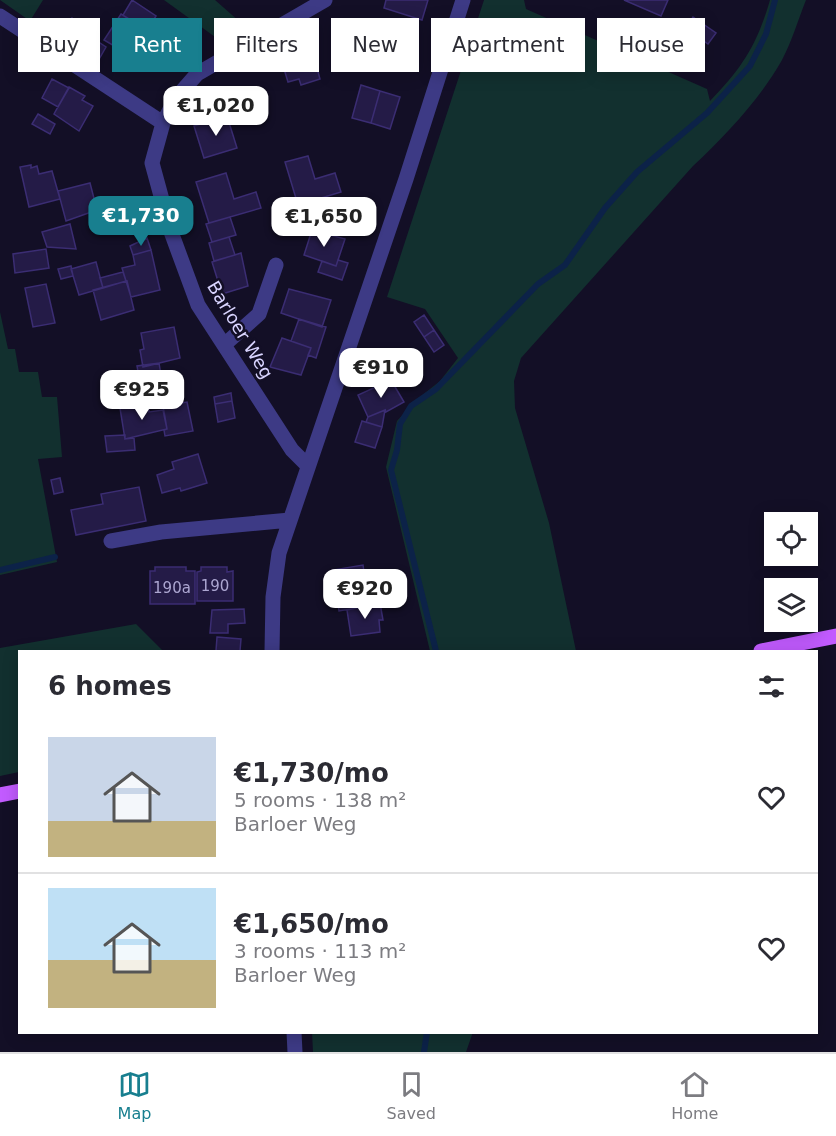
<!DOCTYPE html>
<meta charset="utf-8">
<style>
body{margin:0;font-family:"DejaVu Sans",sans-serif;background:#f2f2f3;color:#2b2b33;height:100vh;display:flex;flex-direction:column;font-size:22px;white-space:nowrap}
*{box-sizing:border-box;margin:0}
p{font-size:20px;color:#7c7c81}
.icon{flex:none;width:33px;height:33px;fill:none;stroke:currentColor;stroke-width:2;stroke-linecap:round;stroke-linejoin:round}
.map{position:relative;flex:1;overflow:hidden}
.details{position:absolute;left:18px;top:650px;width:800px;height:384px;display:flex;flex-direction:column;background:#fff;border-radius:0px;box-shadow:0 3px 15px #0003}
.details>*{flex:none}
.guide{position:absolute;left:18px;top:18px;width:801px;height:54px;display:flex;gap:12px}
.buttons{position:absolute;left:764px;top:512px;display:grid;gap:12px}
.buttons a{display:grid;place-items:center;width:54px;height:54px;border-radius:0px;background:#fff;box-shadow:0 3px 15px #0003;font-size:30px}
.price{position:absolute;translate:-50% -51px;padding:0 14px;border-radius:12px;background:#fff;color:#222;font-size:20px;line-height:39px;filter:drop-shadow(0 2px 3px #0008)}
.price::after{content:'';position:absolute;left:50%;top:36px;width:18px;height:14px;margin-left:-9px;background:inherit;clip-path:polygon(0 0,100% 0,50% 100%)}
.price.current{background:#187f8f;color:#fff}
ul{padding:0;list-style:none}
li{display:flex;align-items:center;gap:18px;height:150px;padding:0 30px}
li+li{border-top:2px solid #e1e1e2}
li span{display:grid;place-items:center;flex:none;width:168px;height:120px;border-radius:0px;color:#555}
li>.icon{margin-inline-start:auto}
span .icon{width:72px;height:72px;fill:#fffc;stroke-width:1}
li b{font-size:26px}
h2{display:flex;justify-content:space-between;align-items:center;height:72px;padding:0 30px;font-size:26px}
.tag{padding:0 21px;border-radius:0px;background:#fff;box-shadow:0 3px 15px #0003;font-size:21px;line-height:54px}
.tag.current{background:#187f8f;color:#fff}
.tabs{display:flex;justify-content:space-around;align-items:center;height:84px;border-top:2px solid #e1e1e2;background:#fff;font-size:16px;color:#7c7c81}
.tabs a{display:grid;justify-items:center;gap:3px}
.tabs .current{color:#187f8f}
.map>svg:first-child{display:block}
</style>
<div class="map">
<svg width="836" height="1052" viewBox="0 0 836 1052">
<rect width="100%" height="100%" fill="#130f26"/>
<!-- green -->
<path fill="#12302f" d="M0,0H43L30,21Z
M164,0H215L248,29L222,42Z
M484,0H524L526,9L707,89L710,101C742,68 757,45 770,0H806C798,20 792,41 782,60C760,99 726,135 693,166L521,358L514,381L515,408L549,523L576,651H430L386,467L397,421L415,401L440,381L458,358L425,309L387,297Z
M0,312L8,349H15L19,372H38L42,397H57L62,457L38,459L57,562L0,575Z
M136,624L163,651H20L19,772L0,776V648Z
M312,1032H473L466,1052H313Z"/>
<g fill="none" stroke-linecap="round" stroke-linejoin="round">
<!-- stream -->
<path stroke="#0c2248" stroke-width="6" d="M0,570L55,557
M436,651L391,470L397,450L400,424L411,406L436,389L538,284L565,265L605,208L637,172L707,113L750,66L766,34L775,0
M424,1052L427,1032"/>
</g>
<!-- building -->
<path fill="#241b47" stroke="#3b2d73" stroke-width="1.5" d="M132,0L156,16L147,31L123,15Z
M386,0H428L422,20L384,8Z
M624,0H668L661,16Z
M121,14L148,31L133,54L123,47L121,50L104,40Z
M693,17L716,33L708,44L686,28Z
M72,18L87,29L85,33L91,37L82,50L60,35Z
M366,23L391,30L383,61L357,54Z
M391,30L417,37L408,68L383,61Z
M91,37L106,47L98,61L82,50Z
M311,47L320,79L301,85L299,79L288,82L281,59Z
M52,79L69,88L58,107L42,98Z
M361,85L380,91L371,123L352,118Z
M69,87L85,96L82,100L93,106L79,131L54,114Z
M380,91L400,97L390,129L371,123Z
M38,114L55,124L50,134L32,124Z
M227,116L237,148L204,158L194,126Z
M308,156L315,179L335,173L341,192L298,205L285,162Z
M31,165V168L37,166L39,174L52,171L60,199L29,207L20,167Z
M226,173L234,199L256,192L261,208L209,223L196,182Z
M90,183L97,210L66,221L58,191Z
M230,217L236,235L212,242L206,224Z
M70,224L76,249L47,247L42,232Z
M312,230L345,239L336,266L304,255Z
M229,237L235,255L214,261L209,243Z
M147,238L151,250L133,255L130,246Z
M46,249L49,268L15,273L13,254Z
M151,250L160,290L131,297L122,268L135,265L133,255Z
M241,253L248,286L222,294L212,262Z
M338,260L348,263L342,280L318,272L322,261L336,266Z
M96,262L103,288L79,295L71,269Z
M71,266L73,276L61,279L58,269Z
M123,272L126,281L103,288L100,278Z
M127,281L134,310L101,320L93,290Z
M46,284L55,323L33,327L25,288Z
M289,289L331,300L322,327L281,313Z
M424,315L434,330L424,337L414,322Z
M299,319L326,327L316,358L308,355L311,348L291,341Z
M174,327L180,358L143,367L140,350L144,349L141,333Z
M434,330L444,345L434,352L424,337Z
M282,338L311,348L301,375L270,367Z
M159,363L163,387L141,389L137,366Z
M391,380L404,402L386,412L385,410L368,417L358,395Z
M231,393L232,401L215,404L214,397Z
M232,401L235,418L218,422L215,404Z
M187,402L193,431L165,436L164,430L167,429L163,406Z
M148,403L149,412L163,410L167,429L125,439L120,408Z
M385,410L382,427L366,422L368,417Z
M362,421L382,427L375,448L355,442Z
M125,435V439L134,438L135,450L107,452L105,436Z
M198,454L207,483L181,491L180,488L162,493L157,475L174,469L172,462Z
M60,478L63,492L54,494L51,480Z
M139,487L146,521L76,535L71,510L103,504L101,494Z
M363,565L369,606L339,611L333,570Z
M155,567H186V571H195V604H150V571H155Z
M201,567H227V572L233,571V601H197V572L201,571Z
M380,603L383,620H379L380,632L351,636L347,610Z
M244,609L245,623L228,624V633H210L212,610Z
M217,637L241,639L240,651H216Z"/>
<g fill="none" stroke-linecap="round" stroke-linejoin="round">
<!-- minor -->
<path stroke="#3d3a85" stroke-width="15" d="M0,16L163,123
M224,345L259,314L276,265
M308,466L292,450L198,305L170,229L152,163L163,123L176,98L197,74L325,0
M111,541L161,532L290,520
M272,651L273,597L279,553L406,179L463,0
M294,1032L295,1052"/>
<!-- major -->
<path stroke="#c25bff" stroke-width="15" d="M761,651L836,636
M0,795L20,791"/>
</g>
<g text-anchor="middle" stroke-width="5" stroke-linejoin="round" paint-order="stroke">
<!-- number labels -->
<g font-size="15" fill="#aca6d1">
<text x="215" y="591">190</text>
<text x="172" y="593">190a</text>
</g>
<!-- street labels -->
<g font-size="18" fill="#d9d4ff" stroke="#130f26">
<text transform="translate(240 330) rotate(59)" y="6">Barloer Weg</text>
</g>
</g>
</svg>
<div class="buttons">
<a><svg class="icon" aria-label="locate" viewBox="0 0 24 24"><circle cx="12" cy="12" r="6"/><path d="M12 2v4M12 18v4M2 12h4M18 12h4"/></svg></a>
<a><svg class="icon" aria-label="layers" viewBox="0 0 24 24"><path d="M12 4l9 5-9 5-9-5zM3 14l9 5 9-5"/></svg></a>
</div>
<b class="price" style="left:216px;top:137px">€1,020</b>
<b class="price current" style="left:141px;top:247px">€1,730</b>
<b class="price" style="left:324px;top:248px">€1,650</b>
<b class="price" style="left:381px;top:399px">€910</b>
<b class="price" style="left:142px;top:421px">€925</b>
<b class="price" style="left:365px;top:620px">€920</b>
<div class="guide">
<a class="tag">Buy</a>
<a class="tag current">Rent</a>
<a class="tag">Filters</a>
<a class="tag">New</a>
<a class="tag">Apartment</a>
<a class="tag">House</a>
</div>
<section class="details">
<h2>6 homes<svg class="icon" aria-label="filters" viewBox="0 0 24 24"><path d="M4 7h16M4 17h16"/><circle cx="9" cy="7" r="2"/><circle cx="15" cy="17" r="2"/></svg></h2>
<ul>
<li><span style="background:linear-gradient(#c9d6e8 70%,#c2b280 0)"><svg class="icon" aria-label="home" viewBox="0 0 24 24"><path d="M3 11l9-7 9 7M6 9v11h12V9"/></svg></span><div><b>€1,730/mo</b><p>5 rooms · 138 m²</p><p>Barloer Weg</p></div><svg class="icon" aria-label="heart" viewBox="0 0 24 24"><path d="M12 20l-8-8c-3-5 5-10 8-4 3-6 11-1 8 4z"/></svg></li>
<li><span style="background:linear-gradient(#bfe0f5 60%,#c2b280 0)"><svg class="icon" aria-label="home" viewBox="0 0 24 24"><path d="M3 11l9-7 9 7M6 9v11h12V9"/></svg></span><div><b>€1,650/mo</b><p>3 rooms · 113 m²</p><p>Barloer Weg</p></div><svg class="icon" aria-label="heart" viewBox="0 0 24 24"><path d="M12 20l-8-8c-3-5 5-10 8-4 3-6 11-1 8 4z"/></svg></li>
</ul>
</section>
</div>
<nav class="tabs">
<a class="current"><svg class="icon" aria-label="map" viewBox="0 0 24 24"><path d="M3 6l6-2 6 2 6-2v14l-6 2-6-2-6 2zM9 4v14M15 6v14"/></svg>Map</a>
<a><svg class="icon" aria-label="saved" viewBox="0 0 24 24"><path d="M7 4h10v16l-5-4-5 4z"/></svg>Saved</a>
<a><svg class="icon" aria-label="home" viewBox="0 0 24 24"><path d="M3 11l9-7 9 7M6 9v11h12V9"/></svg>Home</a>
</nav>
